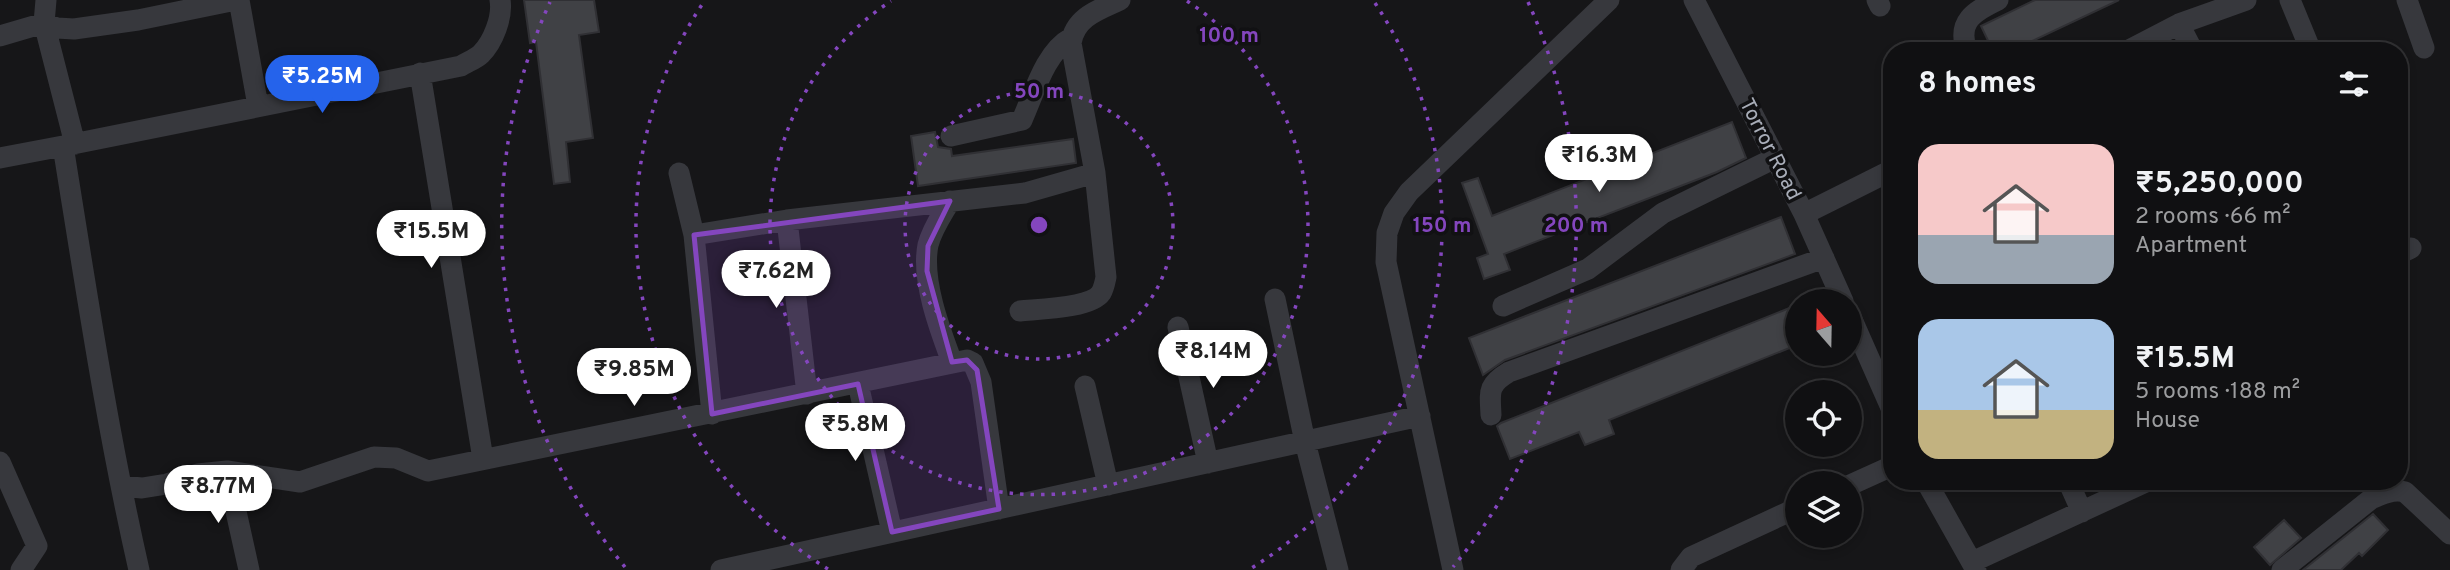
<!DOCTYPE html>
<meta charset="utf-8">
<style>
body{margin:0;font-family:Overpass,sans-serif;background:#19191b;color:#f1f3f6;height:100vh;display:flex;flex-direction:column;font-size:26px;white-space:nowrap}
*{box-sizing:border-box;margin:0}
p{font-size:23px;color:#9c9d9f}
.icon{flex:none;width:38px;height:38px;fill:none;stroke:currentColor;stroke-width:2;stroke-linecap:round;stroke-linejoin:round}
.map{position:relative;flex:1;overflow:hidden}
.details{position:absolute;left:1883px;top:42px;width:525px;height:448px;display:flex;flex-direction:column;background:#101012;border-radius:28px;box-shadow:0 4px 10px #0003,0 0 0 2px #303032}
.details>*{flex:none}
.needle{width:46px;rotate:340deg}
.controls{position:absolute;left:1785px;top:289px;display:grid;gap:14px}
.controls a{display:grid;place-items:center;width:77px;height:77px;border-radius:50%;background:#101012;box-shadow:0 4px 10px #0003,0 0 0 2px #303032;font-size:35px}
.price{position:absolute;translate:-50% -60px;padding:0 16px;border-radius:24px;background:#fff;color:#222;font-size:23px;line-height:46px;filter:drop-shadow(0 2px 4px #0008)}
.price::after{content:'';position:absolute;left:50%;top:42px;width:21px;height:16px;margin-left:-10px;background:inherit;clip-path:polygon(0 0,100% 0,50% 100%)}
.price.on{background:#2563eb;color:#fff}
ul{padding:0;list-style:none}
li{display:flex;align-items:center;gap:21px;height:175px;padding:0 35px}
li span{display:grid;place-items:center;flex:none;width:196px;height:140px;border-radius:21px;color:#555}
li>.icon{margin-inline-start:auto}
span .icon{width:84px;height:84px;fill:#fffc;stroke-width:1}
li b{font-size:30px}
h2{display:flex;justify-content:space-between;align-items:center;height:84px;padding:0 35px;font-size:30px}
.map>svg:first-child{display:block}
</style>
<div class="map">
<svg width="2450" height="570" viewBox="0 0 2450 570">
<rect width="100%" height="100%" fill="#161618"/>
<!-- building -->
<path fill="#404145" stroke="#303034" stroke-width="2" d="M524,0H594L599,32L579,35L593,138L566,142L570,182L554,184L536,42L530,43Z
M2035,0H2119L2011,51H1993L1981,26Z
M1732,122L1746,158L1717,172L1504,254L1510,270L1484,279L1477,258L1488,254L1462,183L1478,178L1492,216Z
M935,132L938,147L951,149L952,156L1073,139L1076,163L918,186L911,136Z
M1781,217L1795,254L1505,360L1483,375L1469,338Z
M1797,305V345L1609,420L1614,434L1585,445L1579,432L1510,459L1497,426L1501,423Z
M2373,514L2388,530L2362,556L2359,553L2341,570H2303Z
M2284,520L2301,538L2270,565L2254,547Z"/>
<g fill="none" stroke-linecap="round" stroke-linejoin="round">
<!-- minor -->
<path stroke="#37383d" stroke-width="21" d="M46,0L44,23L75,144
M239,0L258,106
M1694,0L1804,214L1843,301
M1877,0L1880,6
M2290,0L2311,51
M2407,0L2424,48
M2179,24L2193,51
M0,36L44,23L57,28L74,29L138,20L236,0
M1967,51C1956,21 1975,11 1998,0
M2127,51L2179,24L2246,0
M420,73L483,459
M951,136L1022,120C1034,94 1045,52 1071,38
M63,146L461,66C467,62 476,59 481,54C493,42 503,17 500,0
M0,158L63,146C86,288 107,430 139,570
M679,173L694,235L787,220L1025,193L1095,173L1071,43C1075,17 1098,10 1120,0
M950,201C942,215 932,229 928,245C921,280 940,330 952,362
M1804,214L1892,170
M787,220L807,394
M694,235L712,414
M2399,254L2411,248
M1275,299L1305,442L1338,570
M1503,306L1588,269L1663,213L1775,158
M1020,311C1039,309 1091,308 1101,293C1104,288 1105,282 1106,277L1095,173
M1850,315L1892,410
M1178,327L1208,463
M858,384L892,532
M1085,386L1108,485
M1491,415C1490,392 1487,385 1509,372L1824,258
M0,462L37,546L21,570
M227,471L249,570
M1926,481L1976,570
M2068,481L2082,512
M1850,485L1892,466
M121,486L142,488L167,484L198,474L227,471L300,482L374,457L396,458L428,471L967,360L973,363L981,382L999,509
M1972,562L2148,481
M721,570L1420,416
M1453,570L1386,262L1387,233L1394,213L1409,192L1609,0
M1681,570L1691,557L1797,508
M2282,570L2371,499C2382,494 2393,489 2405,492L2450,534"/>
</g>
<!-- marked area -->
<path fill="#8446be" fill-opacity="0.2" stroke="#8446be" stroke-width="5" stroke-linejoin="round" d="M950,201L928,246L927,271L952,362L967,360L977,370L999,509L892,532L858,384L712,414L694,235Z"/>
<!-- distance rings -->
<g fill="none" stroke="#8446be" stroke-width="3.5" stroke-dasharray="3.5 7">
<circle cx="1039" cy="225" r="134"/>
<path d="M1187 1A269 269 0 1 1 891 1"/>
<path d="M828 569A403 403 0 0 1 703 3M1375 3A403 403 0 0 1 1250 569"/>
<path d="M625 567A537 537 0 0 1 550 2M1528 2A537 537 0 0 1 1453 567"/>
</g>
<g text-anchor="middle" stroke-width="7" stroke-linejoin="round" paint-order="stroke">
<!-- street labels -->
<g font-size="21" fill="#a8adb8" stroke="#111113">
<text transform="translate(1771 149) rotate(63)" y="7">Torror Road</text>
</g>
</g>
<circle cx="1039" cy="225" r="10" fill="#8446be" stroke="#111113" stroke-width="3.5"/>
<g font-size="21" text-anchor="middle" font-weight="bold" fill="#8446be" stroke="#111113" stroke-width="7" stroke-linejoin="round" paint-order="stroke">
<text x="1229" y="42">100 m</text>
<text x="1039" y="98">50 m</text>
<text x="1442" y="232">150 m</text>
<text x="1576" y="232">200 m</text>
</g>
</svg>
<div class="controls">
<a><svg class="needle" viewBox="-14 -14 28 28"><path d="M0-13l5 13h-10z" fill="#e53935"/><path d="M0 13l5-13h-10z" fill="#9c9d9f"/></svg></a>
<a><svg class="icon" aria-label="locate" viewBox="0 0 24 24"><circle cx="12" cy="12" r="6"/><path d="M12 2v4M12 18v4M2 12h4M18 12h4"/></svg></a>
<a><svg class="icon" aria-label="layers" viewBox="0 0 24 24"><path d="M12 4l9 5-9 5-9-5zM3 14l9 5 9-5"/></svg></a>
</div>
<b class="price on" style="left:322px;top:115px">₹5.25M</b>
<b class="price" style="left:1599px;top:194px">₹16.3M</b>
<b class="price" style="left:431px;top:270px">₹15.5M</b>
<b class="price" style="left:776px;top:310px">₹7.62M</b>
<b class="price" style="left:1213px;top:390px">₹8.14M</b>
<b class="price" style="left:634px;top:408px">₹9.85M</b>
<b class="price" style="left:855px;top:463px">₹5.8M</b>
<b class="price" style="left:218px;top:525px">₹8.77M</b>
<section class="details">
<h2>8 homes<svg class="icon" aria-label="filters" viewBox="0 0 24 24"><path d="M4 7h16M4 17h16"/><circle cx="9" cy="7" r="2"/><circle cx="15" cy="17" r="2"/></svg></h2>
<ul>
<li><span style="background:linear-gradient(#f6c9c9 65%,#9aa5b1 0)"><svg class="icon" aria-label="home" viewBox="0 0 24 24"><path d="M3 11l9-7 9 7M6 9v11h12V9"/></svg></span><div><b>₹5,250,000</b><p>2 rooms · 66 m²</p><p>Apartment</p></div></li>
<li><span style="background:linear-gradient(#a9c7e8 65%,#c2b280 0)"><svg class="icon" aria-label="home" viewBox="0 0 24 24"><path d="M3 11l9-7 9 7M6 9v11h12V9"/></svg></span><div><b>₹15.5M</b><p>5 rooms · 188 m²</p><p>House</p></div></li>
</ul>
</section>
</div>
